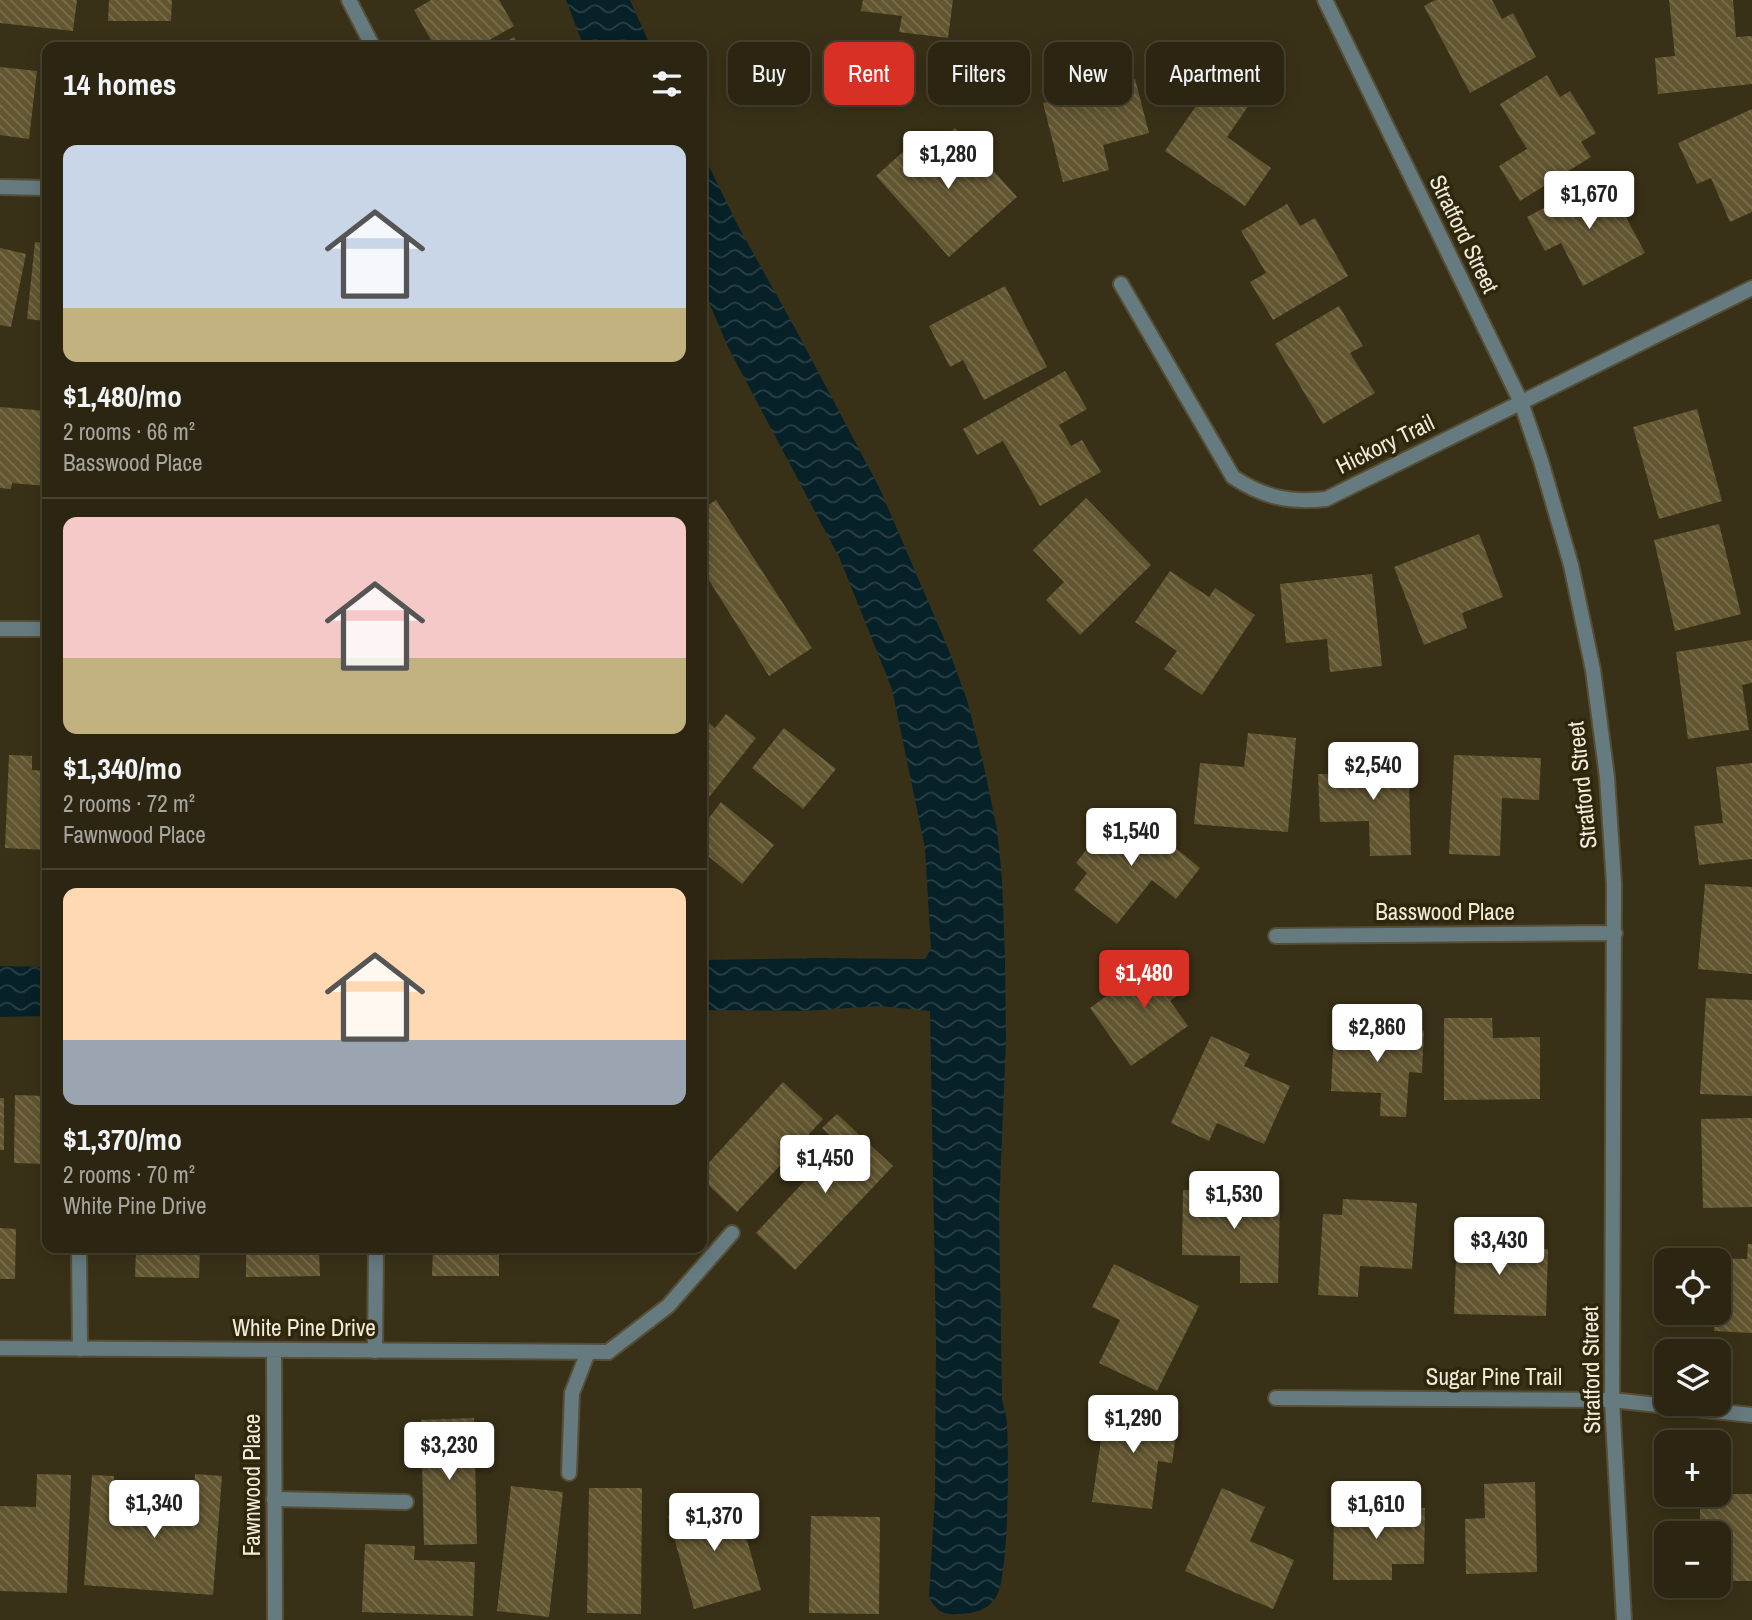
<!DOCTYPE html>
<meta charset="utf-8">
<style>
body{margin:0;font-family:"Archivo Narrow",sans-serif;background:#37311f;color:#f1f3f6;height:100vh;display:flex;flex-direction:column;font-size:26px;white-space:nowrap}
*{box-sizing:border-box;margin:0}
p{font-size:23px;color:#a6a59f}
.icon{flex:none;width:38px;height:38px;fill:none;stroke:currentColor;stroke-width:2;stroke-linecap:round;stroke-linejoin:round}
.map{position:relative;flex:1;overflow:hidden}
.side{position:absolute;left:42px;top:42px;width:665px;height:1211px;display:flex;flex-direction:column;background:#2b2511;border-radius:14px;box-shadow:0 4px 18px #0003,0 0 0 2px #474231}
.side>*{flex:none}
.top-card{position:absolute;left:728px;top:42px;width:665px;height:63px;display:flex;gap:14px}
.tools{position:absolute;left:1654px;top:1248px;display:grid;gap:14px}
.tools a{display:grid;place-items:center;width:77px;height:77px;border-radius:14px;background:#2b2511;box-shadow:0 4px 18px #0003,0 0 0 2px #474231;font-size:35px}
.price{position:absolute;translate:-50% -60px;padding:0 16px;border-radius:7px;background:#fff;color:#222;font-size:23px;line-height:46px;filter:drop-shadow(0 2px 4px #0008)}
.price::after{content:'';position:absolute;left:50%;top:42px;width:21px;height:16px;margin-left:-10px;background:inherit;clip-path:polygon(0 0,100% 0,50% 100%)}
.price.current{background:#d93025;color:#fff}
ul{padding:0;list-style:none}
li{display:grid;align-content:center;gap:14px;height:371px;padding:0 21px}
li+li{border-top:2px solid #474231}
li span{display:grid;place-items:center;height:217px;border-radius:14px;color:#555}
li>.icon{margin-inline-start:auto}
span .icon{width:126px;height:126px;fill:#fffc;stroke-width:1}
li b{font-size:30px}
h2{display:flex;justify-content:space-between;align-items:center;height:84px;padding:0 21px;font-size:30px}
.chip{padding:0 24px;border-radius:14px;background:#2b2511;box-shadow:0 4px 18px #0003,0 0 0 2px #474231;font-size:24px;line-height:63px}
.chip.current{background:#d93025;color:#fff}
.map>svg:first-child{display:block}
</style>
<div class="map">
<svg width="1752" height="1620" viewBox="0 0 1752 1620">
<defs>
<pattern id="water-waves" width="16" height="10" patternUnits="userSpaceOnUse" patternTransform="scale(1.75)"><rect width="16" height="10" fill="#062127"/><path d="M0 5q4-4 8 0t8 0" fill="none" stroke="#2b4146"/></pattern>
<pattern id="building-back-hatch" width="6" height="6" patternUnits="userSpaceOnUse" patternTransform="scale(1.75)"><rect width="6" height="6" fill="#625631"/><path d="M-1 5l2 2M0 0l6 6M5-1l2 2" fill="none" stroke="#796e4e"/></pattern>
</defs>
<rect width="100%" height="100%" fill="#393117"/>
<!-- water -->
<path fill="url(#water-waves)" d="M566,0H630L651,47H584Z
M702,152L737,224L796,330L879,487L948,648L967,700L984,767L997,829L1002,879L1005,956L1006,1040L999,1210L1002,1400C1004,1408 1007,1417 1007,1426C1009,1454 1009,1579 996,1597C987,1611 974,1613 959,1614C944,1616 935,1610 929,1597L935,1495L936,1340L930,1011L880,1006L802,1011L702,1010V960L822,958L921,959H925L931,949L925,848L892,689L840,559L728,347L702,286Z
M0,966L47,967V1016L0,1017Z"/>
<!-- building -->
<path fill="url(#building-back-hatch)" d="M0,0H77L73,31L0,23Z
M109,0H172L171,21H108Z
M431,0H499L514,26L477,47H435L414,10Z
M863,0H953L948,38L899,32L902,16L861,11Z
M1435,0H1492L1502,19L1513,13L1536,57L1470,93L1424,6Z
M1669,0H1733L1736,37L1752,36V84L1658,94L1655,58L1675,56Z
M514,37L520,47H497Z
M0,67L37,71L29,139L0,135Z
M1547,75L1560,97L1570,91L1596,133L1581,142L1591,157L1520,201L1499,166L1527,149L1500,104Z
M1216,77L1251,102L1227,137L1271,168L1245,206L1165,151Z
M1135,79L1149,133L1103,145L1109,170L1063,182L1043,103Z
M46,94H47V137L41,136Z
M1752,109V212L1730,222L1711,178L1697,184L1678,143Z
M955,128L1017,197L949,257L876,176L904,151L915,164Z
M1604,176L1645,253L1583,286L1561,243L1545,251L1527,217Z
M1287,204L1300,226L1315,218L1348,276L1273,320L1250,282L1266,273L1241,231Z
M35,242L47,243V321L27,319Z
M0,248L26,254L11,327L0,325Z
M1005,286L1047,367L984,400L963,360L950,367L929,326Z
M1339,306L1363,346L1350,353L1375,393L1323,424L1275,344Z
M1065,371L1087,409L1059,425L1071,446L1082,440L1101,472L1040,506L1003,441L977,455L963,429Z
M0,407L47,411V486L12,483L11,489L0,488Z
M1697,409L1722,501L1659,519L1633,427Z
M1086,498L1151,565L1080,635L1046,600L1064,582L1033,550Z
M716,500L812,648L769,676L702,569V509Z
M1719,524L1741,614L1675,631L1654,540Z
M1479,534L1503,597L1462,613L1467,628L1424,645L1394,567Z
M1170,571L1209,597L1215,588L1255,615L1202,695L1164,669L1177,651L1135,622Z
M1372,574L1382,666L1330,672L1327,639L1286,643L1280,584Z
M1752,640V683L1742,685L1749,730L1688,739L1676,652Z
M726,714L756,738L702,806V717L715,728Z
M784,728L836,769L803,809L752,768Z
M1248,733L1296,738L1288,832L1194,824L1200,763L1244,767Z
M1408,752L1411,855L1370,856L1369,821L1320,822L1318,774H1331V777L1365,776L1364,753Z
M9,755L32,756V770L47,771V850L5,848Z
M1454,755L1541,758L1539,800L1502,798L1500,856L1449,854Z
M1752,763V859L1699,865L1694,826L1723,823L1716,767Z
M721,802L774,845L742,884L702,851V827Z
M1134,814L1200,868L1176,899L1152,880L1117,924L1074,890L1087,873L1076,863L1107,823L1119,833Z
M1705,884L1752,887V974L1698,969Z
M1166,953L1189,987L1170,1001L1188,1026L1131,1066L1090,1008Z
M1706,998L1752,1000V1096L1700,1094Z
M1444,1018H1492L1493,1038L1540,1037V1099L1444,1100Z
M1334,1028L1424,1031L1422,1073L1409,1072L1406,1117L1380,1116L1381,1093L1331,1091Z
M1211,1036L1250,1054L1244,1066L1290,1086L1264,1144L1217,1123L1209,1141L1171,1123Z
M783,1082L823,1119L737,1212L702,1179V1170Z
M15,1095L47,1096V1164L14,1163Z
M0,1098H4V1150H0Z
M837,1114L893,1166L795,1270L756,1233L839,1144L822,1128Z
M1752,1118V1207L1703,1208L1701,1119Z
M1183,1190H1253V1200H1280L1278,1283H1240V1256L1182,1255Z
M1343,1199L1417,1203L1412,1269L1360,1266L1358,1297L1318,1295L1323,1214L1342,1215Z
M0,1228L16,1229L15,1279H0Z
M1457,1230L1496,1231V1248L1548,1249L1546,1316L1454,1314Z
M1748,1244H1752V1333L1714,1331L1715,1312H1718V1258L1747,1259Z
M136,1248H200L199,1278L135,1277Z
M246,1248H319L320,1276L246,1277Z
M433,1248H499V1276H432Z
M1114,1264L1199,1306L1157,1391L1099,1363L1120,1320L1092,1307Z
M1106,1405L1179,1414L1172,1463L1158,1461L1152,1509L1092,1502Z
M474,1418L477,1544L424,1545L421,1420Z
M37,1474L71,1475L67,1593L0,1591V1506L36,1507Z
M195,1474L222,1476L213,1595L84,1585L92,1475L114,1476L112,1498L193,1504Z
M1535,1482L1537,1572L1466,1574L1465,1519L1485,1518L1484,1484Z
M511,1486L563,1492L549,1617L497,1611Z
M589,1488H642L641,1614L587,1613Z
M1222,1488L1265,1507L1250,1541L1294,1560L1273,1609L1185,1571Z
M1700,1494H1752V1581H1718V1533H1700Z
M735,1497L761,1590L694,1609L668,1516Z
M1334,1507L1425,1508L1424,1564H1392V1580H1333Z
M811,1516L880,1517L879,1614L809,1613Z
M365,1544L415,1546L414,1560L475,1562L473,1616L362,1612Z"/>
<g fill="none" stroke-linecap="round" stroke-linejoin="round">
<!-- lane casing -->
<g stroke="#564f36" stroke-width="18">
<path id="lane" d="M79,1248L80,1349
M375,1351L376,1248
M608,1352L668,1306L732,1233
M569,1473L572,1393L588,1352
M274,1499L406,1502"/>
</g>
<!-- street casing -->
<g stroke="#564f36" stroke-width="18">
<path id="street" d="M349,0L373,47
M1325,0L1521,402L1541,461L1571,565L1593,670L1607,777L1614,884L1612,1400L1624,1620
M0,187L47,188
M1121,284L1233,477C1263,497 1289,503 1326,499L1752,288
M0,629H47
M1276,936L1615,933
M0,1348L608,1352
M274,1350L275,1620
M1276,1398L1612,1400L1752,1415"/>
</g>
<!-- lane -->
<use href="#lane" stroke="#667b80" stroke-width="14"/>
<!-- street -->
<use href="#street" stroke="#667b80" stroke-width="14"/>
</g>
<g text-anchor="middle" stroke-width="7" stroke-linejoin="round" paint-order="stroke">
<!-- street labels -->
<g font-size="23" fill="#f0ebdb" stroke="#2f270c">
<text transform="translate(1464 234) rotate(64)" y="8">Stratford Street</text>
<text transform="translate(1385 444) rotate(-26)" y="8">Hickory Trail</text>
<text transform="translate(1582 785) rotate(-96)" y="8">Stratford Street</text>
<text x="1445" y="920">Basswood Place</text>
<text x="304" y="1336">White Pine Drive</text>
<text transform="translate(1591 1370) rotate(-91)" y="8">Stratford Street</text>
<text x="1494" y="1385">Sugar Pine Trail</text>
<text transform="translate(252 1485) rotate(-90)" y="8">Fawnwood Place</text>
</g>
</g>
</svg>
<div class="tools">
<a><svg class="icon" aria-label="locate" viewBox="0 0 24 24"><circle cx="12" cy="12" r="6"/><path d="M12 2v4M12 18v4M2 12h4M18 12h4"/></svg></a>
<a><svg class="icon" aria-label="layers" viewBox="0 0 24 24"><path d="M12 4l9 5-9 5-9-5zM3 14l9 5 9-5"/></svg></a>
<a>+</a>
<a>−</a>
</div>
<b class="price" style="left:948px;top:191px">$1,280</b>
<b class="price" style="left:1589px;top:231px">$1,670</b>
<b class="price" style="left:1373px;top:802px">$2,540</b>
<b class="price" style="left:1131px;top:868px">$1,540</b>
<b class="price current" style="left:1144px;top:1010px">$1,480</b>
<b class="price" style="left:1377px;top:1064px">$2,860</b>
<b class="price" style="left:825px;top:1195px">$1,450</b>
<b class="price" style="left:1234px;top:1231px">$1,530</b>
<b class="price" style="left:1499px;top:1277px">$3,430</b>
<b class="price" style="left:1133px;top:1455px">$1,290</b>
<b class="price" style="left:449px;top:1482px">$3,230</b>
<b class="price" style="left:154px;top:1540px">$1,340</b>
<b class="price" style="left:1376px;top:1541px">$1,610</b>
<b class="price" style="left:714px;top:1553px">$1,370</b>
<div class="top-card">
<a class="chip">Buy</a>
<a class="chip current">Rent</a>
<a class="chip">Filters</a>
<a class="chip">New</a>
<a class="chip">Apartment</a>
</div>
<section class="side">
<h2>14 homes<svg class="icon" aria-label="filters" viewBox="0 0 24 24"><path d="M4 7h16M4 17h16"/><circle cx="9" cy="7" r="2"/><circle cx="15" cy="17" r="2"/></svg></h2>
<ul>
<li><span style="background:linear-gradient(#c9d6e8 75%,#c2b280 0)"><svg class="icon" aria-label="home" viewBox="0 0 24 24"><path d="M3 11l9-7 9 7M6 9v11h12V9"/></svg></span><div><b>$1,480/mo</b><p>2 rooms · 66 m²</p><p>Basswood Place</p></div></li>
<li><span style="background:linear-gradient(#f6c9c9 65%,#c2b280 0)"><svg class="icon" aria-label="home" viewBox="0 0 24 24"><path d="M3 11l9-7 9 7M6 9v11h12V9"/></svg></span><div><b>$1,340/mo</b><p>2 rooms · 72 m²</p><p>Fawnwood Place</p></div></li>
<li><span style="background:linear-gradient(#ffd9b3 70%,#9aa5b1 0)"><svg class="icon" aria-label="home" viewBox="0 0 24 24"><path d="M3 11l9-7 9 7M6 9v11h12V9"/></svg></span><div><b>$1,370/mo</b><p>2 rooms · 70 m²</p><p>White Pine Drive</p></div></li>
</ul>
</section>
</div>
